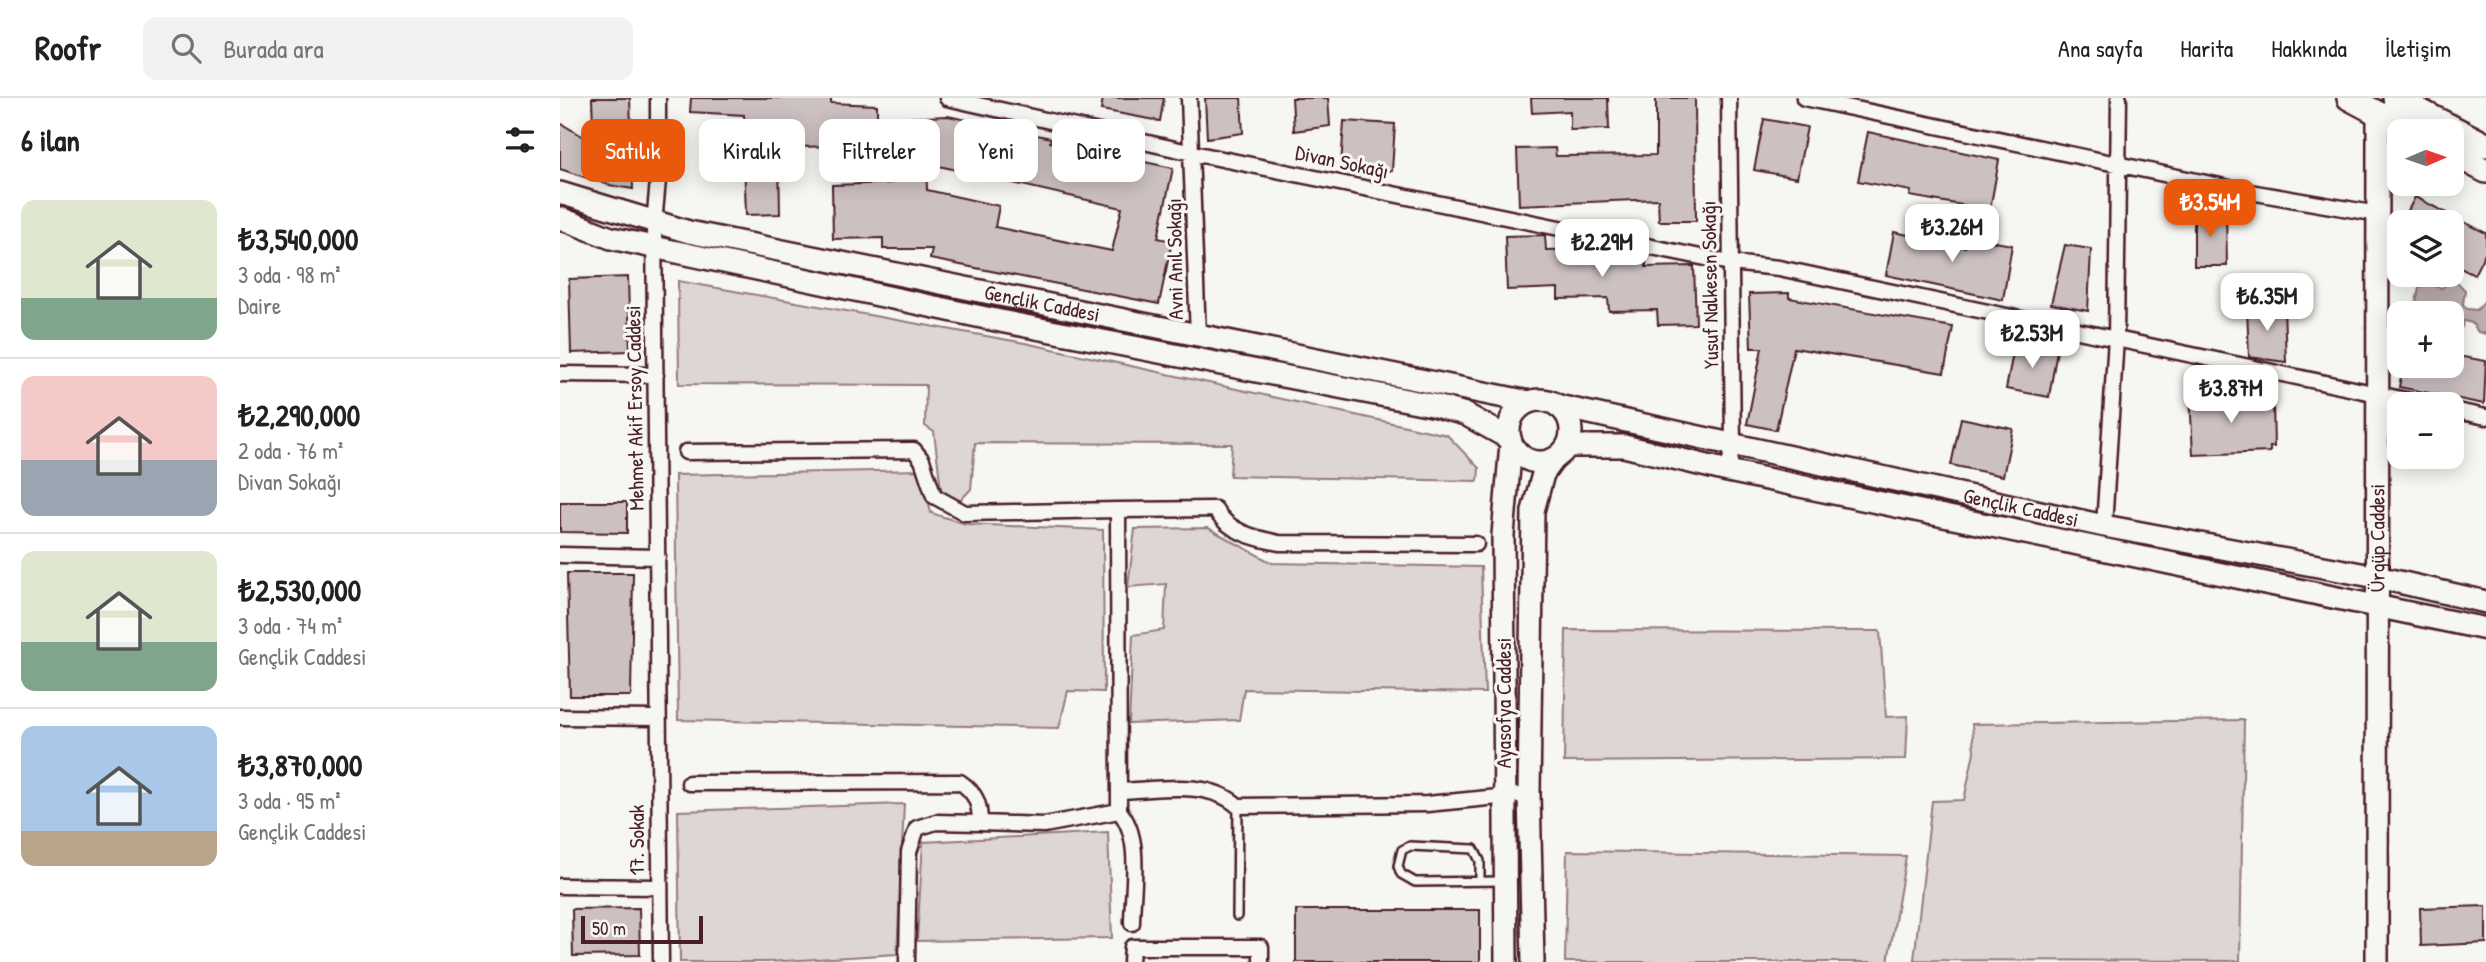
<!DOCTYPE html>
<html lang="tr">
<meta charset="utf-8">
<style>
body{margin:0;font-family:"Patrick Hand",sans-serif;background:#f2f2f2;color:#202124;height:100vh;display:flex;flex-direction:column;font-size:26px;white-space:nowrap}
*{box-sizing:border-box;margin:0}
p{font-size:23px;color:#757577}
.icon{flex:none;width:38px;height:38px;fill:none;stroke:currentColor;stroke-width:2;stroke-linecap:round;stroke-linejoin:round}
.map{position:relative;flex:1;overflow:hidden}
.drawer{display:flex;flex-direction:column;background:#fff;width:560px}
.drawer>*{flex:none}
.hud{position:absolute;left:21px;top:21px;width:665px;height:63px;display:flex;gap:14px}
.needle{width:46px;rotate:88deg}
.fabs{position:absolute;left:1827px;top:21px;display:grid;gap:14px}
.fabs a{display:grid;place-items:center;width:77px;height:77px;border-radius:14px;background:#fff;box-shadow:0 4px 18px #0003;font-size:35px}
.scale{position:absolute;left:21px;bottom:18px;width:122px;box-sizing:border-box;padding-left:7px;border:4px solid #4a1f2b;border-top:0;font-size:19px;line-height:24px;white-space:nowrap;color:#4a1f2b;-webkit-text-stroke:5px #f6f6f2;paint-order:stroke}
.price{position:absolute;translate:-50% -60px;padding:0 16px;border-radius:14px;background:#fff;color:#222;font-size:23px;line-height:46px;filter:drop-shadow(0 2px 4px #0008)}
.price::after{content:'';position:absolute;left:50%;top:42px;width:21px;height:16px;margin-left:-10px;background:inherit;clip-path:polygon(0 0,100% 0,50% 100%)}
.price.current{background:#ea580c;color:#fff}
ul{padding:0;list-style:none}
li{display:flex;align-items:center;gap:21px;height:175px;padding:0 21px}
li+li{border-top:2px solid #e0e0e0}
li span{display:grid;place-items:center;flex:none;width:196px;height:140px;border-radius:14px;color:#555}
li>.icon{margin-inline-start:auto}
span .icon{width:84px;height:84px;fill:#fffc;stroke-width:1}
li b{font-size:30px}
h2{display:flex;justify-content:space-between;align-items:center;height:84px;padding:0 21px;font-size:30px}
.tag{padding:0 24px;border-radius:14px;background:#fff;box-shadow:0 4px 18px #0003;font-size:24px;line-height:63px}
.tag.current{background:#ea580c;color:#fff}
header{display:flex;align-items:center;gap:42px;box-sizing:border-box;height:98px;padding:0 35px;background:#fff;border-bottom:2px solid #e0e0e0}
header strong{font-size:33px}
nav{display:flex;gap:38px;margin-inline-start:auto;font-size:24px}
.search{width:490px;height:63px;background:#f2f2f2;display:flex;align-items:center;gap:18px;box-sizing:border-box;padding:0 24px;border-radius:14px;color:#757577;font-size:26px}
main{display:flex;flex:1;min-height:0}
.map>svg:first-child{display:block}
</style>
<header>
<strong>Roofr</strong>
<div class="search"><svg class="icon" aria-label="search" viewBox="0 0 24 24"><circle cx="10" cy="10" r="6"/><path d="M15 15l6 6"/></svg>Burada ara</div>
<nav><a>Ana sayfa</a><a>Harita</a><a>Hakkında</a><a>İletişim</a></nav>
</header>
<main>
<section class="drawer">
<h2>6 ilan<svg class="icon" aria-label="filters" viewBox="0 0 24 24"><path d="M4 7h16M4 17h16"/><circle cx="9" cy="7" r="2"/><circle cx="15" cy="17" r="2"/></svg></h2>
<ul>
<li><span style="background:linear-gradient(#dfe7d0 70%,#7fa58c 0)"><svg class="icon" aria-label="home" viewBox="0 0 24 24"><path d="M3 11l9-7 9 7M6 9v11h12V9"/></svg></span><div><b>₺3,540,000</b><p>3 oda · 98 m²</p><p>Daire</p></div></li>
<li><span style="background:linear-gradient(#f6c9c9 60%,#9aa5b1 0)"><svg class="icon" aria-label="home" viewBox="0 0 24 24"><path d="M3 11l9-7 9 7M6 9v11h12V9"/></svg></span><div><b>₺2,290,000</b><p>2 oda · 76 m²</p><p>Divan Sokağı</p></div></li>
<li><span style="background:linear-gradient(#dfe7d0 65%,#7fa58c 0)"><svg class="icon" aria-label="home" viewBox="0 0 24 24"><path d="M3 11l9-7 9 7M6 9v11h12V9"/></svg></span><div><b>₺2,530,000</b><p>3 oda · 74 m²</p><p>Gençlik Caddesi</p></div></li>
<li><span style="background:linear-gradient(#a9c7e8 75%,#b9a48a 0)"><svg class="icon" aria-label="home" viewBox="0 0 24 24"><path d="M3 11l9-7 9 7M6 9v11h12V9"/></svg></span><div><b>₺3,870,000</b><p>3 oda · 95 m²</p><p>Gençlik Caddesi</p></div></li>
</ul>
</section>
<div class="map">
<svg width="1926" height="864" viewBox="0 0 1926 864">
<rect width="100%" height="100%" fill="#f6f6f2"/>
<filter id="ink" filterUnits="userSpaceOnUse"><feTurbulence type="fractalNoise" baseFrequency=".0143" numOctaves="2"/><feDisplacementMap in="SourceGraphic" scale="14" xChannelSelector="R" yChannelSelector="G"/><feConvolveMatrix kernelMatrix="1 2 1 2 8 2 1 2 1" color-interpolation-filters="sRGB"/></filter>
<g filter="url(#ink)">
<!-- green -->
<path fill="#ddd6d5" stroke="#947a80" stroke-width="2" d="M118,183L465,245L887,337L919,370L918,383L670,378L672,346L415,345L411,391L398,405L381,391L374,334L365,328L366,287L119,286Z
M361,372L371,415L406,426L543,432L544,594L508,593L499,630L118,622L115,377Z
M648,430L712,465L921,469L925,595L684,591L679,622L569,626L573,537L604,532L606,486L568,489L575,431Z
M1006,532L1320,533L1326,619L1348,618L1346,661L1004,664Z
M1684,622L1680,863L1354,862L1372,703L1404,702L1414,654L1412,626Z
M344,706L337,856L208,864H120L118,713Z
M548,734L552,840L357,843L363,744Z
M1007,753L1346,758L1328,864H1005Z"/>
<!-- water -->
<path fill="#bbadae" stroke="#8e747a" stroke-width="2" d="M1895,182L1905,192L1903,206L1907,211L1917,212L1926,201V236L1918,234L1912,225L1904,223L1900,233L1892,231V215H1864L1855,209L1859,190L1869,186L1881,190Z"/>
<!-- building -->
<path fill="#ccc1c0" stroke="#4a1f2b" stroke-width="2" fill-rule="evenodd" d="M32,0H70L73,91L49,87L0,71V25L29,42L28,27H33Z
M131,0H271V5L317,7V21L388,18L491,40L490,44L613,70L598,140L612,143L599,206L370,161L372,151H323V140L273,141L272,87L331,85L330,52L278,48L236,49V35H185L184,17L130,14ZM366,65L562,110L552,153L435,129L439,108L367,92Z
M543,0H604L600,23L541,12Z
M645,0H681L683,35L647,40Z
M732,0H768L770,28L734,33Z
M971,0H1048L1049,31L1010,32V13L972,15Z
M1096,0H1135L1136,123H1099L1098,101L959,107L957,51L995,50L996,58L1096,57Z
M1204,21L1247,29L1237,80L1194,72Z
M784,23L835,26L832,73L781,69Z
M1308,34L1439,62L1430,112L1350,98L1351,93L1298,83Z
M219,60L220,116L186,117L184,61Z
M1855,99L1926,135V153L1914,177L1892,166V124H1842Z
M1634,113H1666L1667,168H1634Z
M1334,134L1405,149L1407,139L1452,147L1443,202L1326,177Z
M985,137L986,152L1037,151V162L1086,161V169L1134,168L1136,226L1098,227L1097,212L1049,213L1048,200L998,201V190L947,192L945,138Z
M1505,147L1531,151L1528,213L1491,206Z
M68,179L70,253L11,255L9,181Z
M1229,195V200L1393,229L1384,275L1234,250L1216,332L1187,326L1202,250H1191L1189,196Z
M1724,209L1726,264L1689,259L1687,210Z
M1455,244L1497,252L1489,299L1446,291Z
M1892,257L1926,263L1924,306L1839,289L1843,268H1892Z
M1659,295L1660,302L1710,301L1713,305L1714,349H1710V354L1633,357L1630,297Z
M1401,320L1453,331L1443,378L1391,367Z
M0,404H67V435L0,434Z
M7,475H73L71,598H10Z
M1926,808V845L1861,848L1860,810Z
M79,810L80,857L13,858L12,811Z
M736,812H920V864H736Z"/>
<g fill="none" stroke-linecap="round" stroke-linejoin="round">
<!-- lane casing -->
<g stroke="#4a1f2b" stroke-width="12">
<path id="lane" d="M920,783V763L914,751L850,748L842,752L838,768L841,776L855,784L944,783
M677,818L678,708"/>
</g>
<!-- street casing -->
<g stroke="#4a1f2b" stroke-width="19">
<path id="street" d="M98,0V82L94,126L101,864
M387,0L633,55L1170,165L1219,170L1865,306
M629,0L638,238
M1244,0L1684,93L1818,116
M0,276L96,277
M1892,312L1926,319
M126,354L354,352L362,362L374,398L405,415L558,412L559,713C583,739 572,792 572,825
M1168,373L1173,347L1169,0
M558,412L655,411C668,434 694,440 719,445L916,446
M1544,428L1556,240L1559,0
M0,457L98,459
M0,619L97,620
M129,685L400,684C416,695 420,706 420,725L484,727L559,713
M560,693C598,692 648,681 678,708L867,706L969,696
M0,788L98,789
M347,864L349,754L357,730L376,724L420,725
M571,864L572,849H701V864"/>
</g>
<!-- secondary casing -->
<g stroke="#4a1f2b" stroke-width="26">
<g id="secondary">
<path id="s1" d="M0,95L129,134L969,304"/>
<path d="M0,120L51,140L445,224L872,307L905,316L950,341"/>
<circle cx="980" cy="333" r="31"/>
<path id="s2" d="M998,308L1544,428L1817,479L1926,504"/>
<path d="M1008,348H1064L1168,373L1926,531"/>
<path d="M946,864L943,437L951,346"/>
<path d="M973,864L969,696L973,413L983,376L994,361"/>
<path id="s3" d="M1817,864L1818,16"/>
</g>
</g>
<!-- primary casing -->
<g stroke="#4a1f2b" stroke-width="28">
<path id="primary" d="M1789,0L1851,33
M1835,0L1926,47
M1892,55L1926,73"/>
</g>
<!-- lane -->
<use href="#lane" stroke="#f6f6f2" stroke-width="7"/>
<!-- street -->
<use href="#street" stroke="#f6f6f2" stroke-width="14"/>
<!-- secondary -->
<use href="#secondary" stroke="#f6f6f2" stroke-width="21"/>
<!-- primary -->
<use href="#primary" stroke="#f6f6f2" stroke-width="23"/>
</g>
</g>
<g text-anchor="middle" stroke-width="6" stroke-linejoin="round" paint-order="stroke">
<!-- street labels -->
<g font-size="21" fill="#4a1f2b" stroke="#f6f6f2">
<text transform="translate(782 64) rotate(12)" y="7">Divan Sokağı</text>
<text transform="translate(615 161) rotate(-91)" y="7">Avni Anıl Sokağı</text>
<text transform="translate(1150 187) rotate(-91)" y="7">Yusuf Nalkesen Sokağı</text>
<text dy="7" stroke="none"><textPath href="#s1" startOffset="495">Gençlik Caddesi</textPath></text>
<text transform="translate(75 310) rotate(-91)" y="7">Mehmet Akif Ersoy Caddesi</text>
<text dy="7" stroke="none"><textPath href="#s2" startOffset="474">Gençlik Caddesi</textPath></text>
<text dy="7" stroke="none"><textPath href="#s3" startOffset="424">Ürgüp Caddesi</textPath></text>
<text transform="translate(944 605) rotate(-90)" y="7">Ayasofya Caddesi</text>
<text transform="translate(77 742) rotate(-90)" y="7">17. Sokak</text>
</g>
</g>
</svg>
<div class="fabs">
<a><svg class="needle" viewBox="-14 -14 28 28"><path d="M0-13l5 13h-10z" fill="#e53935"/><path d="M0 13l5-13h-10z" fill="#757577"/></svg></a>
<a><svg class="icon" aria-label="layers" viewBox="0 0 24 24"><path d="M12 4l9 5-9 5-9-5zM3 14l9 5 9-5"/></svg></a>
<a>+</a>
<a>−</a>
</div>
<div class="scale">50 m</div>
<b class="price current" style="left:1650px;top:141px">₺3.54M</b>
<b class="price" style="left:1392px;top:166px">₺3.26M</b>
<b class="price" style="left:1042px;top:181px">₺2.29M</b>
<b class="price" style="left:1707px;top:235px">₺6.35M</b>
<b class="price" style="left:1472px;top:272px">₺2.53M</b>
<b class="price" style="left:1671px;top:327px">₺3.87M</b>
<div class="hud">
<a class="tag current">Satılık</a>
<a class="tag">Kiralık</a>
<a class="tag">Filtreler</a>
<a class="tag">Yeni</a>
<a class="tag">Daire</a>
</div>
</div>
</main>
